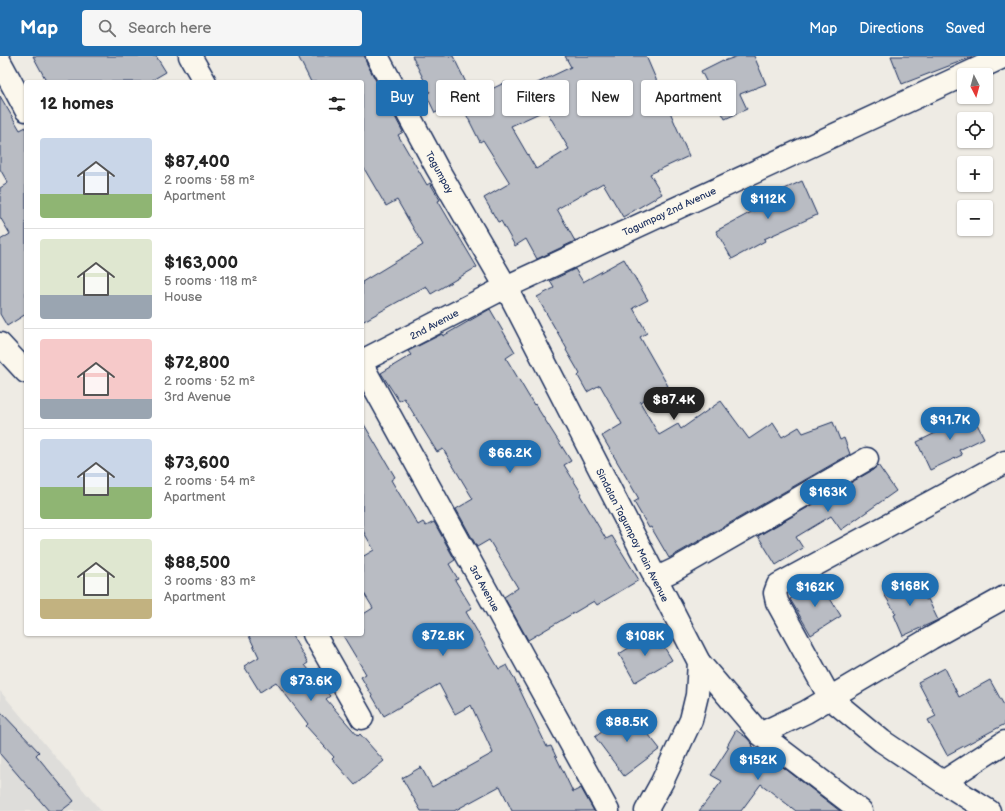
<!DOCTYPE html>
<meta charset="utf-8">
<style>
body{margin:0;font-family:"Balsamiq Sans",sans-serif;background:#f6f6f6;color:#222;height:100vh;display:flex;flex-direction:column;font-size:15px;white-space:nowrap}
*{box-sizing:border-box;margin:0}
p{font-size:13px;color:#767676}
.icon{flex:none;width:22px;height:22px;fill:none;stroke:currentColor;stroke-width:2;stroke-linecap:round;stroke-linejoin:round}
.map{position:relative;flex:1;overflow:hidden}
.details{position:absolute;left:24px;top:24px;width:340px;height:556px;display:flex;flex-direction:column;background:#fff;border-radius:4px;box-shadow:0 1px 3px #0004}
.details>*{flex:none}
.top-card{position:absolute;left:376px;top:24px;width:380px;height:36px;display:flex;gap:8px}
.needle{width:26px;rotate:174deg}
.fabs{position:absolute;left:957px;top:12px;display:grid;gap:8px}
.fabs a{display:grid;place-items:center;width:36px;height:36px;border-radius:4px;background:#fff;box-shadow:0 1px 3px #0004;font-size:20px}
.price{position:absolute;translate:-50% -34px;padding:0 9px;border-radius:14px;background:#1f6fb2;color:#fff;font-size:13px;line-height:26px;filter:drop-shadow(0 1px 2px #0008)}
.price::after{content:'';position:absolute;left:50%;top:24px;width:12px;height:9px;margin-left:-6px;background:inherit;clip-path:polygon(0 0,100% 0,50% 100%)}
.price.on{background:#222;color:#fff}
ul{padding:0;list-style:none}
li{display:flex;align-items:center;gap:12px;height:100px;padding:0 16px}
li+li{border-top:1px solid #e0e0e0}
li span{display:grid;place-items:center;flex:none;width:112px;height:80px;border-radius:4px;color:#555}
li>.icon{margin-inline-start:auto}
span .icon{width:48px;height:48px;fill:#fffc;stroke-width:1}
li b{font-size:17px}
h2{display:flex;justify-content:space-between;align-items:center;height:48px;padding:0 16px;font-size:17px}
.chip{padding:0 14px;border-radius:4px;background:#fff;box-shadow:0 1px 3px #0004;font-size:14px;line-height:36px}
.chip.on{background:#1f6fb2;color:#fff}
header{display:flex;align-items:center;gap:24px;box-sizing:border-box;height:56px;padding:0 20px;background:#1f6fb2;color:#fff}
header strong{font-size:19px}
nav{display:flex;gap:22px;margin-inline-start:auto;font-size:14px}
.search{width:280px;height:36px;background:#f6f6f6;display:flex;align-items:center;gap:10px;box-sizing:border-box;padding:0 14px;border-radius:4px;color:#767676;font-size:15px}
.map>svg:first-child{display:block}
</style>
<header>
<strong>Map</strong>
<div class="search"><svg class="icon" aria-label="search" viewBox="0 0 24 24"><circle cx="10" cy="10" r="6"/><path d="M15 15l6 6"/></svg>Search here</div>
<nav><a>Map</a><a>Directions</a><a>Saved</a></nav>
</header>
<div class="map">
<svg width="1005" height="755" viewBox="0 0 1005 755">
<rect width="100%" height="100%" fill="#eeebe4"/>
<filter id="ink" filterUnits="userSpaceOnUse"><feTurbulence type="fractalNoise" baseFrequency=".025" numOctaves="2"/><feDisplacementMap in="SourceGraphic" scale="8" xChannelSelector="R" yChannelSelector="G"/><feConvolveMatrix kernelMatrix="1 2 1 2 8 2 1 2 1" color-interpolation-filters="sRGB"/></filter>
<g filter="url(#ink)">
<!-- built -->
<path fill="#deddda" d="M0,635L101,755H0Z"/>
<!-- building -->
<path fill="#b9bcc3" stroke="#1b2f5e" fill-rule="evenodd" d="M33,0H156L166,16L149,26H47Z
M298,0H365L366,6L403,76L398,79L427,129L430,127L440,144L438,145L477,211L431,238L426,230L362,266V226L423,189L397,144L386,150L362,109V26H311Z
M412,0H453L472,39L435,57L426,38L430,36Z
M565,0H646L689,100L650,118L662,138L623,161L603,127L557,153L575,185L537,203L526,183L515,190L501,165L498,166L484,142L510,127L483,84L480,86L461,48L506,26L512,39L571,11ZM546,54L569,93L536,113L511,70Z
M738,0H754L766,28L740,38L747,53L725,63L701,15L723,4L724,5Z
M891,0H972V1L902,28Z
M0,40L20,74L26,71V258L7,270L0,258V184L10,178L0,161V132L8,127L0,113Z
M802,125L817,159L764,183L765,185L732,203L716,175L770,146L767,141Z
M624,203L648,244L633,252L647,277L640,281L668,330L640,346L659,379L678,368L681,373L721,345L749,383L773,367L782,381L799,371L803,377L833,366L840,384L844,382L850,398L669,502L651,471L649,472L634,446L639,443L602,380L622,368L600,329L587,336L578,320L580,318L566,294L567,293L537,241L554,232L550,225L575,213L583,226Z
M490,253L515,296L506,302L534,349L535,348L571,405L564,409L582,438L580,439L606,483L612,480L639,524L597,549L594,545L528,584L504,541L518,532L489,484L477,491L456,453L473,443L443,393L437,396L404,342L399,345L381,317L411,299L408,295L442,278L443,280Z
M971,356L984,382L959,394L962,399L930,414L917,386L952,369L951,366Z
M362,365L395,421L391,424L418,469L423,466L426,470L434,466L455,504L449,508L458,523L455,524L472,552L466,556L499,613L507,609L520,634L547,691L551,690L573,736L581,732L594,755H512L500,730L454,755H421L402,722L421,711L432,731L493,697L471,649L455,658L439,628L384,660L361,621L366,618L342,578H362V559L373,552L362,534V501L374,494L362,473Z
M878,409L896,435L841,474L831,460L796,481L803,492L776,509L758,480L873,414Z
M912,521L926,544L928,543L938,564L903,580L894,559L896,558L884,538Z
M819,525L841,560L811,579L790,543Z
M655,576L672,604L635,626L619,598Z
M248,578H291L308,607L305,609L330,640L326,643L358,680L360,678L384,705L355,729L332,703L334,701L306,670L308,668L276,626L260,636L244,610L259,601Z
M945,612L959,641L990,624L1005,651V668L947,699L928,664L936,660L918,626Z
M0,655L39,696L36,699L74,745L61,755H49L0,698Z
M630,655L660,693L624,720L595,681Z
M736,674L747,682L753,689L752,690L770,701L840,755H796L761,728L741,755H699L722,725L711,719L729,691L727,690Z"/>
<g fill="none" stroke-linecap="round" stroke-linejoin="round">
<!-- street casing -->
<g stroke="#1b2f5e" stroke-width="25">
<path id="street" d="M190,0L205,26
M0,6L26,54
M964,19L1005,0
M0,288L26,316
M362,305L506,231L964,19
M362,309L608,755
M655,523L674,514L867,403
M314,578L362,662
M699,606L760,678L861,755
M760,678L806,656L931,582L1005,541
M943,726L1005,686
M989,755L943,726L882,685L830,642L777,546L775,537L778,529L1005,406"/>
</g>
<!-- secondary casing -->
<g stroke="#1b2f5e" stroke-width="25">
<path id="secondary" d="M377,0L437,112L506,231L699,606L697,639L691,664L662,726L646,755"/>
</g>
<!-- street -->
<use href="#street" stroke="#fbf7ec" stroke-width="22"/>
<!-- secondary -->
<use href="#secondary" stroke="#fbf7ec" stroke-width="22"/>
</g>
</g>
<g text-anchor="middle" stroke-width="3" stroke-linejoin="round" paint-order="stroke">
<!-- street labels -->
<g font-size="10" fill="#1b2f5e" stroke="#fbf7ec">
<text transform="translate(440 116) rotate(61)" y="4">Tagumpay</text>
<text transform="translate(669 155) rotate(-25)" y="4">Tagumpay 2nd Avenue</text>
<text transform="translate(434 268) rotate(-28)" y="4">2nd Avenue</text>
<text transform="translate(633 479) rotate(63)" y="4">Sindalan Tagumpay Main Avenue</text>
<text transform="translate(485 532) rotate(61)" y="4">3rd Avenue</text>
</g>
</g>
</svg>
<div class="fabs">
<a><svg class="needle" viewBox="-14 -14 28 28"><path d="M0-13l5 13h-10z" fill="#e53935"/><path d="M0 13l5-13h-10z" fill="#767676"/></svg></a>
<a><svg class="icon" aria-label="locate" viewBox="0 0 24 24"><circle cx="12" cy="12" r="6"/><path d="M12 2v4M12 18v4M2 12h4M18 12h4"/></svg></a>
<a>+</a>
<a>−</a>
</div>
<b class="price" style="left:768px;top:164px">$112K</b>
<b class="price on" style="left:674px;top:365px">$87.4K</b>
<b class="price" style="left:950px;top:385px">$91.7K</b>
<b class="price" style="left:510px;top:418px">$66.2K</b>
<b class="price" style="left:828px;top:457px">$163K</b>
<b class="price" style="left:910px;top:551px">$168K</b>
<b class="price" style="left:815px;top:552px">$162K</b>
<b class="price" style="left:443px;top:601px">$72.8K</b>
<b class="price" style="left:645px;top:601px">$108K</b>
<b class="price" style="left:311px;top:646px">$73.6K</b>
<b class="price" style="left:627px;top:687px">$88.5K</b>
<b class="price" style="left:758px;top:725px">$152K</b>
<div class="top-card">
<a class="chip on">Buy</a>
<a class="chip">Rent</a>
<a class="chip">Filters</a>
<a class="chip">New</a>
<a class="chip">Apartment</a>
</div>
<section class="details">
<h2>12 homes<svg class="icon" aria-label="filters" viewBox="0 0 24 24"><path d="M4 7h16M4 17h16"/><circle cx="9" cy="7" r="2"/><circle cx="15" cy="17" r="2"/></svg></h2>
<ul>
<li><span style="background:linear-gradient(#c9d6e8 70%,#8fb573 0)"><svg class="icon" aria-label="home" viewBox="0 0 24 24"><path d="M3 11l9-7 9 7M6 9v11h12V9"/></svg></span><div><b>$87,400</b><p>2 rooms · 58 m²</p><p>Apartment</p></div></li>
<li><span style="background:linear-gradient(#dfe7d0 70%,#9aa5b1 0)"><svg class="icon" aria-label="home" viewBox="0 0 24 24"><path d="M3 11l9-7 9 7M6 9v11h12V9"/></svg></span><div><b>$163,000</b><p>5 rooms · 118 m²</p><p>House</p></div></li>
<li><span style="background:linear-gradient(#f6c9c9 75%,#9aa5b1 0)"><svg class="icon" aria-label="home" viewBox="0 0 24 24"><path d="M3 11l9-7 9 7M6 9v11h12V9"/></svg></span><div><b>$72,800</b><p>2 rooms · 52 m²</p><p>3rd Avenue</p></div></li>
<li><span style="background:linear-gradient(#c9d6e8 60%,#8fb573 0)"><svg class="icon" aria-label="home" viewBox="0 0 24 24"><path d="M3 11l9-7 9 7M6 9v11h12V9"/></svg></span><div><b>$73,600</b><p>2 rooms · 54 m²</p><p>Apartment</p></div></li>
<li><span style="background:linear-gradient(#dfe7d0 75%,#c2b280 0)"><svg class="icon" aria-label="home" viewBox="0 0 24 24"><path d="M3 11l9-7 9 7M6 9v11h12V9"/></svg></span><div><b>$88,500</b><p>3 rooms · 83 m²</p><p>Apartment</p></div></li>
</ul>
</section>
</div>
